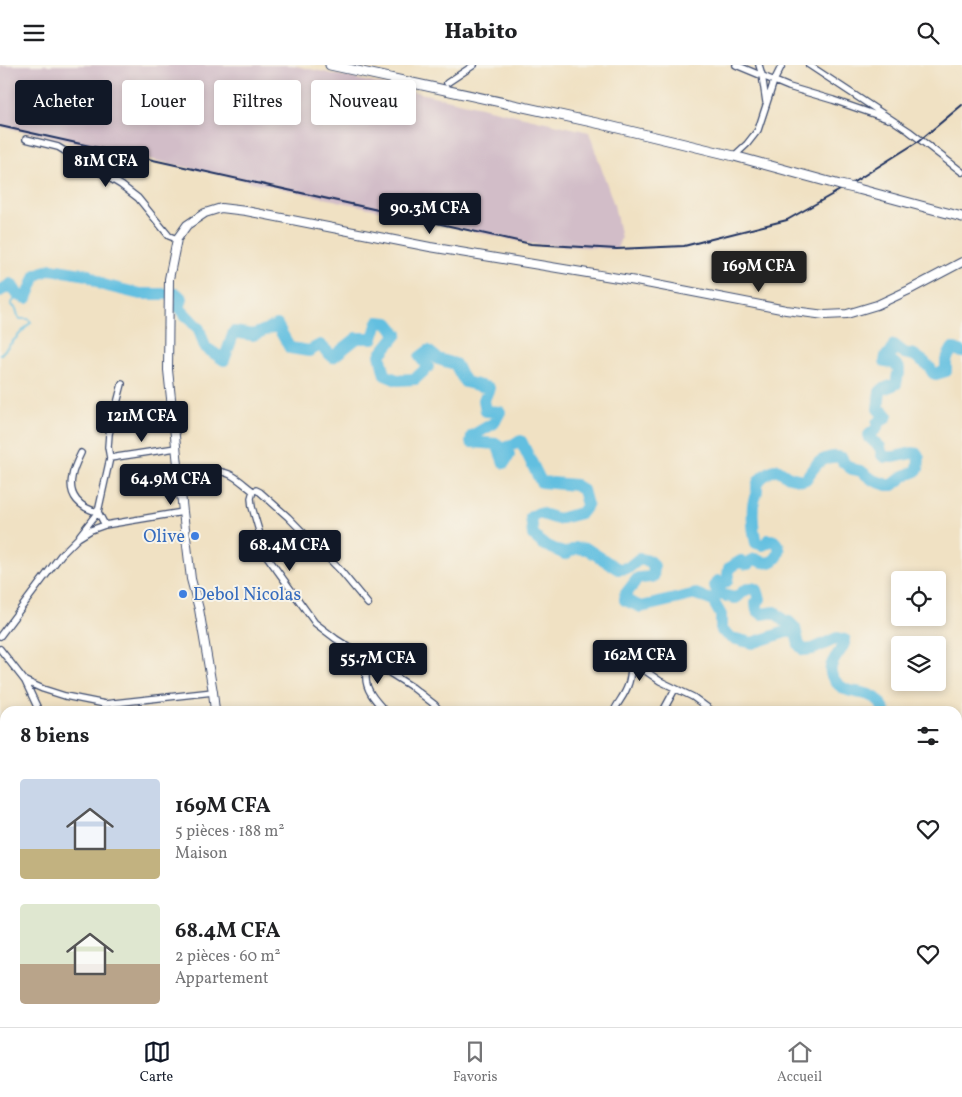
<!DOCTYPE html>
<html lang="fr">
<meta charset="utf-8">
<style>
body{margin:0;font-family:Vollkorn,serif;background:#f2f2f2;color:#202124;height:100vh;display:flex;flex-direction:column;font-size:19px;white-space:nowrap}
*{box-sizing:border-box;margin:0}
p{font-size:16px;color:#757577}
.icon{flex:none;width:28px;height:28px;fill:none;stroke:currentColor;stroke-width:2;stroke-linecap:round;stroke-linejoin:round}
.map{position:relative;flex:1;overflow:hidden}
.drawer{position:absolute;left:0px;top:641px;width:962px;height:321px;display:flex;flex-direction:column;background:#fff;border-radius:15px 15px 0 0;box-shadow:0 2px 8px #0003}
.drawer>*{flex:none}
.banner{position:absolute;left:15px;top:15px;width:500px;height:45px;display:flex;gap:10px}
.tools{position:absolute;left:891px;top:506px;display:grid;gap:10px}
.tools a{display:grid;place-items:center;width:55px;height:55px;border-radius:5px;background:#fff;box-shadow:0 2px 8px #0003;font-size:25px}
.price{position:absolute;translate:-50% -42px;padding:0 11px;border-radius:5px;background:#111827;color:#fff;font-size:16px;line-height:32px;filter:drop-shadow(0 1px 2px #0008)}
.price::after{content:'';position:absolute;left:50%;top:30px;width:15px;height:11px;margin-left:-8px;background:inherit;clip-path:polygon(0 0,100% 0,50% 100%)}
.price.on{background:#222;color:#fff}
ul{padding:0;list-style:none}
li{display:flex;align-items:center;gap:15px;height:125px;padding:0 20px}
li span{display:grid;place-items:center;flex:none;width:140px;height:100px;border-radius:5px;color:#555}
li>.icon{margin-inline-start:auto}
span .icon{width:60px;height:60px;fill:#fffc;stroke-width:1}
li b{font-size:21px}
h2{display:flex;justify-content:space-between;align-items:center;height:60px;padding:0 20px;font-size:21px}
.chip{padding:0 18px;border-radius:5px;background:#fff;box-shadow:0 2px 8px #0003;font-size:18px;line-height:45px}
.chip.on{background:#111827;color:#fff}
header{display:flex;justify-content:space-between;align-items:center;height:65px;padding:0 20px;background:#fff;font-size:22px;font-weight:800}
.tabs{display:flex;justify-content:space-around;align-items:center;height:70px;border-top:1px solid #e0e0e0;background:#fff;font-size:14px;color:#757577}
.tabs a{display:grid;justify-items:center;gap:2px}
.tabs .on{color:#111827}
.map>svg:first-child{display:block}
</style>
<header><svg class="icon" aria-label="menu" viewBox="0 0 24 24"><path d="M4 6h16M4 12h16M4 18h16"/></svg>Habito<svg class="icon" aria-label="search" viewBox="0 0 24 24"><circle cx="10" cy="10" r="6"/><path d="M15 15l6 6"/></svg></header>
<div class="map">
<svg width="962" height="962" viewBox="0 0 962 962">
<rect width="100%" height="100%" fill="#f7f3e8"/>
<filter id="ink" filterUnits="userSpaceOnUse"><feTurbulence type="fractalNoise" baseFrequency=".02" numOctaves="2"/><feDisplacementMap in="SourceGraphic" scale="10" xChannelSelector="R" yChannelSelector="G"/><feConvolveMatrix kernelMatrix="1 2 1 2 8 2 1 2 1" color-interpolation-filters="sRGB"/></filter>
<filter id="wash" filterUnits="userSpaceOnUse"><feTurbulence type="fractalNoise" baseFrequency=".0096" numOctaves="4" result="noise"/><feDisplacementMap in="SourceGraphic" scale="20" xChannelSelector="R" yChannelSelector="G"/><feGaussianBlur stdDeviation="1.12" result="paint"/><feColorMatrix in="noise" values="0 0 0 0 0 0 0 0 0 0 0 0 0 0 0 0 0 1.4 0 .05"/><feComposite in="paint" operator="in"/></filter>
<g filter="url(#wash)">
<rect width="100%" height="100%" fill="#f0e1c3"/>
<!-- railway -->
<path fill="#d2bdc8" d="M0,0H292L420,28L589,67L614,140L621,173L617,184L531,179L0,61Z"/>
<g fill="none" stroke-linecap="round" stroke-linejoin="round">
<!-- stream -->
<path stroke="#62bfe0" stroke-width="2" d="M0,290L31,257L28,254H20L18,251L16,244L11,239L18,230
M919,962L923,958"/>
<!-- river -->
<path stroke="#62bfe0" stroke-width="12" d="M0,226L11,219L18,230L27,233L36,210L51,204L88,210L103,220L140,229H177L182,234L179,243L199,264L205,282L224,295L234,267L253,270L277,260L290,283L309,286L320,280L333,292L357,273H373L378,257L388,258L397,269L380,290L385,310L397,315L415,314L428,302L420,292L428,286L438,294L455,299L465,317L489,323L484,335L486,346L500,347L494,358L472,371L471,377L497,379L504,398L509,390L507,382L521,376L541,417L575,420L583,425L587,440L581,448L558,454L539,448L531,452L533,470L543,479L565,489L576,483L587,484L618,504L628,503L639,494L649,496L654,501L653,512L638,513L625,530V535L641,542L696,529L713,536L721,550V565L732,573L752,578L795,564
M885,646C881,641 880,635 874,632C858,624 845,631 833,613C831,610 830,606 831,602C833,592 843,586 845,575L837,573L813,584L804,585L799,580L795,563L789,557L784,556L775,547L762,549L757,545L756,538L760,534L757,525C748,520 743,527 736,533H734C726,530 716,531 715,521L718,516L722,519L727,516L729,503L741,496L743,498L748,499L751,496L755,494C758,495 760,497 763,497C781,501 786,474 768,475L767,478L763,480L756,478C753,466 752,453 753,440C754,434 757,429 757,425C757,424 757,422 757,421C758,413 770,406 777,404L789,412L803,415L806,414C809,409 814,402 818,398C824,393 835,390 842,393L843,397L849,402L852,404L861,406L873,415L887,420H893L904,411L914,407L918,404L919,393L917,389L912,388L894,392H885L882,390L880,382L870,373L869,370L877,363V358L886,353L887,350L884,347L880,346L878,344L880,327L883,324L896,319L898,309H899V303L894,298L885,297L886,291L892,287L894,280L904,288L914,290L924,297L930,303L933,308L936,309L946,306V295L952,284H955L962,287
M958,808L962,806"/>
</g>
</g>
<g filter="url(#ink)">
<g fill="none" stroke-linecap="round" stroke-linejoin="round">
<!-- street casing -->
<g stroke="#3b4a6d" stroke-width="8">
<path id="street" d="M736,0L789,22L833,35L888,54
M759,0L762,10L766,37
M809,0L909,66L962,107
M447,18L474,0
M26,74L58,82L121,120L138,133L169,171L177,174
M734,91L747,79L758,65L774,16L782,0
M81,388C77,396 73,404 72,412C68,431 80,443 98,447L105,460
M110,393L176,383
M180,421C197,411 214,400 233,411C240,415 246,421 253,426
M80,470L98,447L110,393L108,382L109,369L122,319
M368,539L340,505L288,452L260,427L256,425L253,426L251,433L252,442L266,490L315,558L336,574L412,622L435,640L440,646
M0,571L61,490L78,473L91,465L105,460L183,447
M0,584L25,616L39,646
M369,595C368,600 366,606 366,611C365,625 376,636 385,646
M25,616L43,624L65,631L105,639L213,627
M614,646C618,637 625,630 628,620C631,613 630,606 632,599L634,598L660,616L693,632L712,646
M663,646L675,624
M0,716L5,714
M0,765L5,763
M0,812L5,822
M68,958L71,962
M162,958L167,962
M257,958L260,962
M466,958L471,962
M587,958L589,962
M671,958V962
M738,958L742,962
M815,958L825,962
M943,958L950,962
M419,962L421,958
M777,962L783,958"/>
</g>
<!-- secondary casing -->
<g stroke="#3b4a6d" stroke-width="10">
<path id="secondary" d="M215,646L213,627L199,544L191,514L183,447L168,305L169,214L177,174L187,160L205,148L221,143L246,146L430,182L636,216L786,245L825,250L847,249L877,240L909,225L962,197
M175,962L179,958"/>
</g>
<!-- primary casing -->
<g stroke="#3b4a6d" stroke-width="11">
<path id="primary" d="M330,0L601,59L734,91L840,120
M858,124L962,152"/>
</g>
<!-- street -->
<use href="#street" stroke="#fff" stroke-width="5.5"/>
<!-- secondary -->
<use href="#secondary" stroke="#fff" stroke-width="8"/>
<!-- primary -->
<use href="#primary" stroke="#fff" stroke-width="9"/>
<!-- rail -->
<path stroke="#1b2f5e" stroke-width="2" d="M0,61L531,179L617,184L684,181L787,155L849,120L919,76L962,40"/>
<!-- primary-bridge casing -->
<g stroke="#3b4a6d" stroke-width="11" stroke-linecap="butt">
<path id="primary-bridge" d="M840,120L858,124"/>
</g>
<!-- primary-bridge -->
<use href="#primary-bridge" stroke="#fff" stroke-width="9"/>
</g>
</g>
<!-- markers -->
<g fill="#3f7fe0" stroke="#f7f3e8" stroke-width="2">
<circle cx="195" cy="471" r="5"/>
<circle cx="183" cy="529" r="5"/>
</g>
<g text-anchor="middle" stroke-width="4" stroke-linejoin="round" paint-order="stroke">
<!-- shop labels -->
<g font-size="18" fill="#366cbe" stroke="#f7f3e8" text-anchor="end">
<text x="185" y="477">Olive</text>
<text x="193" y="535" text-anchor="start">Debol Nicolas</text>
</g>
</g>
</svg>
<div class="tools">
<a><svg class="icon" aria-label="locate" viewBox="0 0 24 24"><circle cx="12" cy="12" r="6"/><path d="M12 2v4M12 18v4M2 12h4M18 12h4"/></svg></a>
<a><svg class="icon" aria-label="layers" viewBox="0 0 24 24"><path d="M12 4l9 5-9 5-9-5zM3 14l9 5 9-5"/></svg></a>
</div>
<b class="price" style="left:106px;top:123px">81M CFA</b>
<b class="price" style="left:430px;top:170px">90.3M CFA</b>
<b class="price on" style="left:759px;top:228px">169M CFA</b>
<b class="price" style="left:142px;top:378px">121M CFA</b>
<b class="price" style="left:171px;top:441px">64.9M CFA</b>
<b class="price" style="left:290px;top:507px">68.4M CFA</b>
<b class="price" style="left:640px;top:617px">162M CFA</b>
<b class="price" style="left:378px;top:620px">55.7M CFA</b>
<div class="banner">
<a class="chip on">Acheter</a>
<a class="chip">Louer</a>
<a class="chip">Filtres</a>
<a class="chip">Nouveau</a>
</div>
<section class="drawer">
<h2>8 biens<svg class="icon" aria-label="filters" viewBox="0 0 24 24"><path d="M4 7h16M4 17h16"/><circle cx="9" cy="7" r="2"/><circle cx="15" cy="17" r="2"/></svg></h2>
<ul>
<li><span style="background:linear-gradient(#c9d6e8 70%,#c2b280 0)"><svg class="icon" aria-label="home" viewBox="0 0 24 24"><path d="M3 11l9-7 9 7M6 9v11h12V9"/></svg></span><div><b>169M CFA</b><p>5 pièces · 188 m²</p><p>Maison</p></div><svg class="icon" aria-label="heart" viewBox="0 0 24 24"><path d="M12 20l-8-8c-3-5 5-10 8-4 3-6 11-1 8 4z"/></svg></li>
<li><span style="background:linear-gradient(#dfe7d0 60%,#b9a48a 0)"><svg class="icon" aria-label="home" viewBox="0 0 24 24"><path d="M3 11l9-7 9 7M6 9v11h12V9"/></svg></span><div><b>68.4M CFA</b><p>2 pièces · 60 m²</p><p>Appartement</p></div><svg class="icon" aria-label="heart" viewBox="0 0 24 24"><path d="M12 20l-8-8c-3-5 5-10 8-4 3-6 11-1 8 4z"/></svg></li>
</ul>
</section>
</div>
<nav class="tabs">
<a class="on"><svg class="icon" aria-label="map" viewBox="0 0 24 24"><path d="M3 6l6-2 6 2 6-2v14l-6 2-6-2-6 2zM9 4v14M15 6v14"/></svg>Carte</a>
<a><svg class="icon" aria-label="saved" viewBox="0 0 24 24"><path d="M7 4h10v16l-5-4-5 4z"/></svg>Favoris</a>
<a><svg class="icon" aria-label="home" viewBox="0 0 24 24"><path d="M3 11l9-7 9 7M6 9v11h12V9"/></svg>Accueil</a>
</nav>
